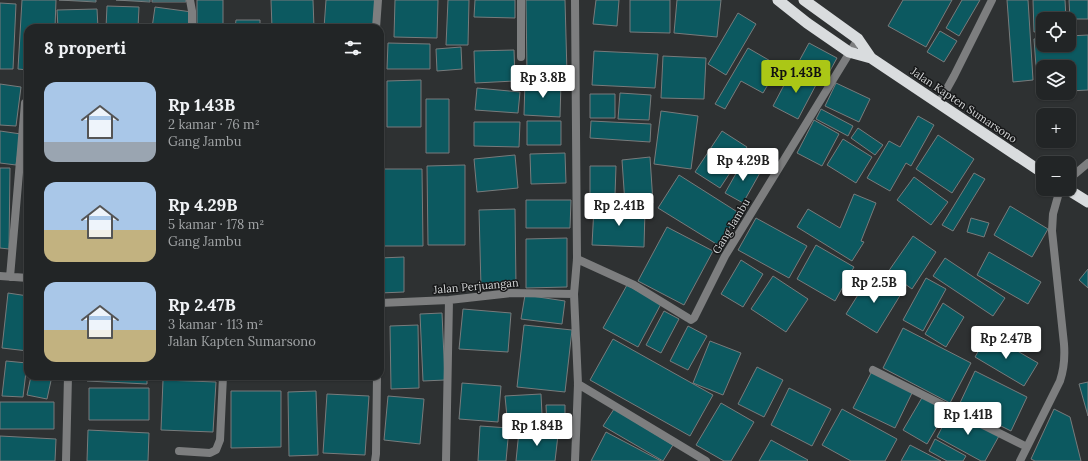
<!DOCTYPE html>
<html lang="id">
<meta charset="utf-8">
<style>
body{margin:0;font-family:Lora,serif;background:#2e3132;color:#f1f3f6;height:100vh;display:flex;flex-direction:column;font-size:15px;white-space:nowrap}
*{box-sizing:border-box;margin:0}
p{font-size:13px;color:#a2a5a7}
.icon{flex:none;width:22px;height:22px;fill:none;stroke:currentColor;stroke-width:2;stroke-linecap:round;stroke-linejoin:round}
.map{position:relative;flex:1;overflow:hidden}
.side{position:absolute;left:24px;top:24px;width:360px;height:356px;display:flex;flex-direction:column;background:#222526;border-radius:12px;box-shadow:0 1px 3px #0004,0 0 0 1px #3f4243}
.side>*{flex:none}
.controls{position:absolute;left:1036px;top:12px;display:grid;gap:8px}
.controls a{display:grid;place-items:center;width:40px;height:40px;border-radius:8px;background:#222526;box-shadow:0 1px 3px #0004,0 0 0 1px #3f4243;font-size:20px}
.price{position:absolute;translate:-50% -34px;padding:0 9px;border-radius:4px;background:#fff;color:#222;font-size:13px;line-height:26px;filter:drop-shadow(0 1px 2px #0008)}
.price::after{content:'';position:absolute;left:50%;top:24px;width:12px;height:9px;margin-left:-6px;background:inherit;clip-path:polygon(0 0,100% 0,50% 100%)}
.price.active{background:#abc716;color:#111}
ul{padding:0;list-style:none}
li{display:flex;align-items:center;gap:12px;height:100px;padding:0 20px}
li span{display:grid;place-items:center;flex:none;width:112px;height:80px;border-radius:12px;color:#555}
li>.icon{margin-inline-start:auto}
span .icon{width:48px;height:48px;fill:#fffc;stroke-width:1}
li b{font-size:17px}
h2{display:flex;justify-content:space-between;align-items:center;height:48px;padding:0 20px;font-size:17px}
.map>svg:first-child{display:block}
</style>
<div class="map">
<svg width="1088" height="461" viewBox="0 0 1088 461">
<rect width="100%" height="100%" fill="#2e3132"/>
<!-- building -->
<path fill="#0c5960" stroke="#787b7c" d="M22,0H56L55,28H28V70L18,69Z
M59,0H96V2Z
M116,0H150V2Z
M152,0H186V2H152Z
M197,0H223V28H197Z
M271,0H313L314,28H272Z
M326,0H376L375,28H324Z
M395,0H438L437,38L394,37Z
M448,0H469L468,45H446Z
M475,0H515V18L474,17Z
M526,0H565L567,74L527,75Z
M596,0H619L617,26L593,24Z
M630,0H670V33L630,32Z
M677,0H721L717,37L674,33Z
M903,0H952L926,47L888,26Z
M962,0H980L959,36L946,28Z
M1007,0H1028L1033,80L1013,82Z
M1033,0H1065L1066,19H1043V31L1034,32Z
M1069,0H1088V19H1070Z
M0,3L16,4L13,69H0Z
M107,6L139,7L138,28H106Z
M155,7L192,12L189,28H152Z
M97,9L98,28H58L57,10Z
M738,13L756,24L726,75L708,64Z
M236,20H260V28H235Z
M940,31L957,41L944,62L927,52Z
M1088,35V90L1069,91V67H1043V93H1047L1038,94L1034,39L1043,38V45H1069V36Z
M388,43L430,44V69H387Z
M809,43L837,58L825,80L797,65Z
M461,47L462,69L437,71L436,49Z
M748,48L779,66L763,93L741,81L725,109L715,104Z
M514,50L515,81L475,83L474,51Z
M594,51L658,54L655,88L592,85Z
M663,56L706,58L704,99L661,98Z
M793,68L818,81L798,119L773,106Z
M421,80V127H387V81Z
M525,81L561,82L560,117L524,115Z
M836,83L870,99L859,122L825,106Z
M0,84L21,87L16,126L0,125Z
M477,88L520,92L518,113L475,110Z
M620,93L651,95L649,120L618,119Z
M590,94H615V118H590Z
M426,99H449V153H426Z
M821,109L853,126L848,136L816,119Z
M661,111L698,116L691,169L654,164Z
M918,116L934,125L911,166L906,163L890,191L867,178L889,141L900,147Z
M814,120L839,134L822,166L797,153Z
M527,121H561V145H527Z
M591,121L651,124L650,142L590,138Z
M474,122H520L519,147L474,146Z
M858,128L883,145L875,155L851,138Z
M0,131L21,134L16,165L0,163Z
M722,131L747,147L720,188L695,172Z
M938,135L974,159L952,193L916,169Z
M843,139L872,157L856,183L827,165Z
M565,153L566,183L531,184L530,154Z
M515,155L518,188L477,192L474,159Z
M650,157L653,203L625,204L622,160Z
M743,161L761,171L743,203L725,193Z
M465,165V245H428L427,166Z
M590,166H616L615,195H590Z
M0,168H10L9,249L0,248Z
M384,169H422L423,246H384Z
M974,173L985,179L953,231L942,225Z
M679,175L739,213L718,245L658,208Z
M914,177L948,202L931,225L897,200Z
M854,194L876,203L861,241L864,242L852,261L797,227L808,209L840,228Z
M526,200H571L570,228H526Z
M1010,206L1048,229L1032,257L994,235Z
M594,207L645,210L644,247L592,245Z
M515,209L516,286L481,287L479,210Z
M756,218L807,246L789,278L738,250Z
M971,218L989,223L984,237L967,232Z
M667,227L713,251L684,305L638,281Z
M913,236L936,252L912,289L888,272Z
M567,238V287L526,288V239Z
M816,245L854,267L835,301L797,279Z
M989,252L1041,282L1028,304L977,275Z
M404,257V292L380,293V258Z
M945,258L1005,298L993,316L933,276Z
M741,260L763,274L743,307L721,294Z
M1088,269V288L1079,280Z
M871,274L901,294L877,333L846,314Z
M773,276L808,299L786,332L751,309Z
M926,278L946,289L923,331L903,320Z
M627,285L661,304L638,347L603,328Z
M8,293L28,296V351L2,348Z
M525,295L565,301L562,324L521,319Z
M943,303L964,317L946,347L925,334Z
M463,309L511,313L508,352L459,349Z
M664,311L679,319L661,353L646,345Z
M442,313L445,380L423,381L420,314Z
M418,325L419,388L391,389L390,326Z
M524,325L572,330L565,392L517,387Z
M688,326L707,336L688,370L670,361Z
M903,328L971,363L950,403L883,368Z
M988,334L1038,363L1024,386L975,357Z
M613,339L713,395L690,436L590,380Z
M710,341L741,353L723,395L693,383Z
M6,361L27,363L23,397L2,396Z
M757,367L783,380L764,417L738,404Z
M872,371L913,391L895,428L853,408Z
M975,371L1027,397L1011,431L959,405Z
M31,376H52L47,399L27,395Z
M87,376H147V384L87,381Z
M163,380L216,382L213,432L161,430Z
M1088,382V416L1079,384Z
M462,383L501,386L498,422L459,419Z
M89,388H149V420H89Z
M789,388L831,409L812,446L771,425Z
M231,391H281V447L231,448Z
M316,391L318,455L289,456L288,392Z
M327,394L369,396L365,455L323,453Z
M541,394L542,415L507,417L505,396Z
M388,396L424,399L420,444L384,440Z
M923,396L947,410L927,444L903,430Z
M0,402H54V429H0Z
M721,403L754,422L731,461H724L696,445Z
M546,405H565V425L547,426Z
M614,409L673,445L663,461L603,426Z
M842,409L897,439L885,461H851L822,445Z
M1054,409L1070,417L1081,461H1035L1031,459Z
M951,410L999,436L985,461H981L937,437Z
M480,426L509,428L506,461H478Z
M88,430L149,433L148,461H87Z
M519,431L558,435L555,461H516Z
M606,432L661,461H591Z
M0,436L56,439L55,461H0Z
M935,439L966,456L963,461H947L929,451Z
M771,440L808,460L807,461H759Z
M910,445L941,461H901Z"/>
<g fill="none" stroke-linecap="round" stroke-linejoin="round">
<!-- service -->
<path stroke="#7d7e7f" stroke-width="8" d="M939,103L954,76L992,0
M1069,179L1088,163"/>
<!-- minor -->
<path stroke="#7d7e7f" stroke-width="8" d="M190,0L192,11V28
M521,0V57
M376,28L378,0
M577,259L634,285L688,318L691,320L694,318L725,256L858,39
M0,276L28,278
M10,277L25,103
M380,303L449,300L511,293L574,294
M873,370L1027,447
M578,384L706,461
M179,451L210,453L216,450L220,440L223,376
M66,461L68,376
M375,461L376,454L377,376
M446,461L449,300
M575,461L578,384L574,294L577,259L575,0
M1020,461L1060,381C1064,369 1065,357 1064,344L1052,231L1053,214L1060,189"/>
<!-- trunk -->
<path stroke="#d9dcde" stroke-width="11" d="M778,0L807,23L849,52L871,58L1043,173
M804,0L858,39L871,58
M1067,189L1088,202"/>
</g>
<g text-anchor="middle" stroke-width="3" stroke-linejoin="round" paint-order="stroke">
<!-- street labels -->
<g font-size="11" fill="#d3d5d6" stroke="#171819">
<text transform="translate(964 105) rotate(34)" y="4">Jalan Kapten Sumarsono</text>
<text transform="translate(731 226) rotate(-59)" y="4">Gang Jambu</text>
<text transform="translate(476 286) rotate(-5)" y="4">Jalan Perjuangan</text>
</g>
</g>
</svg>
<div class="controls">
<a><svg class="icon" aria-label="locate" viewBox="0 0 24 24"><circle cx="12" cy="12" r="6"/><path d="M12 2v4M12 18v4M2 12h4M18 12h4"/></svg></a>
<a><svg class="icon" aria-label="layers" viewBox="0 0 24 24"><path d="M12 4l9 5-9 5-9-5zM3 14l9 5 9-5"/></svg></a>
<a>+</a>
<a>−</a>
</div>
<b class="price active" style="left:796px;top:94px">Rp 1.43B</b>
<b class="price" style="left:543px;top:99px">Rp 3.8B</b>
<b class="price" style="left:743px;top:182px">Rp 4.29B</b>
<b class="price" style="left:619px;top:227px">Rp 2.41B</b>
<b class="price" style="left:874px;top:304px">Rp 2.5B</b>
<b class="price" style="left:1006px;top:360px">Rp 2.47B</b>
<b class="price" style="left:968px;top:436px">Rp 1.41B</b>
<b class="price" style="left:537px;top:447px">Rp 1.84B</b>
<section class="side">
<h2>8 properti<svg class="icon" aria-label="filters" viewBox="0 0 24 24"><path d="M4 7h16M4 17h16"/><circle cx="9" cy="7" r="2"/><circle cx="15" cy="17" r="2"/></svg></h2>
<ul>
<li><span style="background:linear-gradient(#a9c7e8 75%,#9aa5b1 0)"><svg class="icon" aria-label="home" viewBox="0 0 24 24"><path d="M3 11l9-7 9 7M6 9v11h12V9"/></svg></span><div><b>Rp 1.43B</b><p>2 kamar · 76 m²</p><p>Gang Jambu</p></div></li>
<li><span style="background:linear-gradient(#a9c7e8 60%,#c2b280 0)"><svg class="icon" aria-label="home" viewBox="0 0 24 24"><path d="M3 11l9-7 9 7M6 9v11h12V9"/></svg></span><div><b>Rp 4.29B</b><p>5 kamar · 178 m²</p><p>Gang Jambu</p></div></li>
<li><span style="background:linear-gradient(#a9c7e8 60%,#c2b280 0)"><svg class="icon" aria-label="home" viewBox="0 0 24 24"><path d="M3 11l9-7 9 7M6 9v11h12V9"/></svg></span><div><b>Rp 2.47B</b><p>3 kamar · 113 m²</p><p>Jalan Kapten Sumarsono</p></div></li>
</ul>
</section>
</div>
